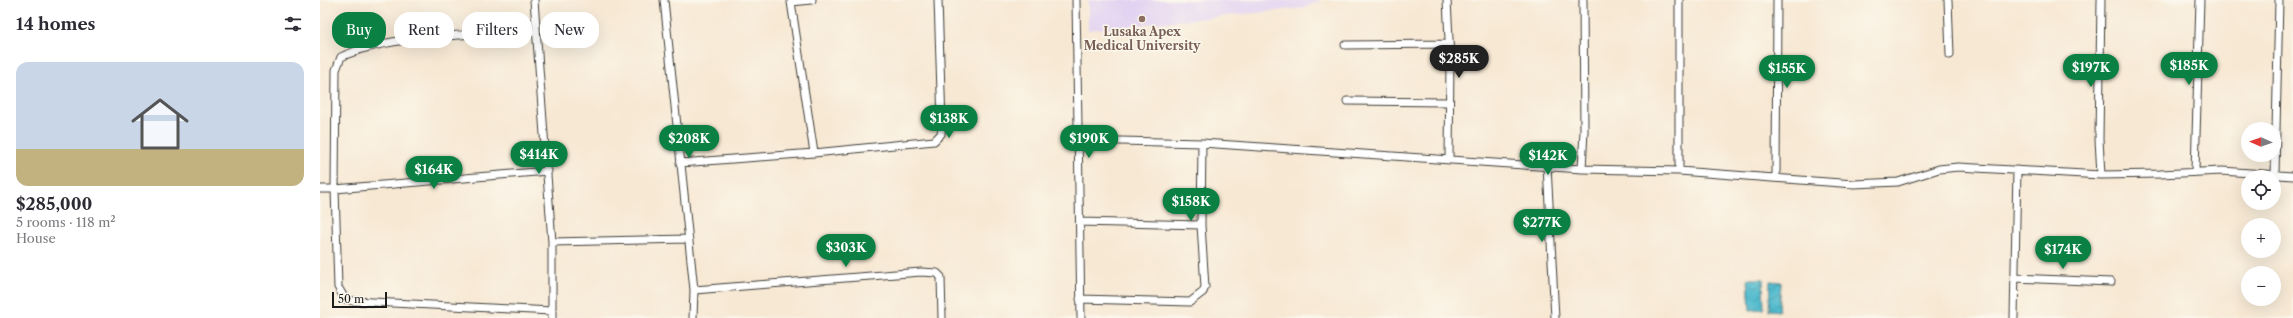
<!DOCTYPE html>
<meta charset="utf-8">
<style>
body{margin:0;font-family:"Libre Caslon Text",serif;background:#f2f2f3;color:#2b2b33;height:100vh;display:flex;flex-direction:column;font-size:15px;white-space:nowrap}
*{box-sizing:border-box;margin:0}
p{font-size:13px;color:#7c7c81}
.icon{flex:none;width:22px;height:22px;fill:none;stroke:currentColor;stroke-width:2;stroke-linecap:round;stroke-linejoin:round}
.map{position:relative;flex:1;overflow:hidden}
.drawer{display:flex;flex-direction:column;background:#fff;width:320px}
.drawer>*{flex:none}
.guide{position:absolute;left:12px;top:12px;width:380px;height:36px;display:flex;gap:8px}
.needle{width:26px;rotate:272deg}
.buttons{position:absolute;left:1921px;top:122px;display:grid;gap:8px}
.buttons a{display:grid;place-items:center;width:40px;height:40px;border-radius:50%;background:#fff;box-shadow:0 4px 16px #0002;font-size:20px}
.scale{position:absolute;left:12px;bottom:10px;width:55px;box-sizing:border-box;padding-left:4px;border:2px solid #1c1c1c;border-top:0;font-size:11px;line-height:14px;white-space:nowrap;color:#1c1c1c;-webkit-text-stroke:3px #fbf7ec;paint-order:stroke}
.price{position:absolute;translate:-50% -34px;padding:0 9px;border-radius:14px;background:#0b8043;color:#fff;font-size:13px;line-height:26px;filter:drop-shadow(0 1px 2px #0008)}
.price::after{content:'';position:absolute;left:50%;top:24px;width:12px;height:9px;margin-left:-6px;background:inherit;clip-path:polygon(0 0,100% 0,50% 100%)}
.price.selected{background:#222;color:#fff}
ul{padding:0;list-style:none}
li{display:grid;align-content:center;gap:8px;height:212px;padding:0 16px}
li span{display:grid;place-items:center;height:124px;border-radius:12px;color:#555}
li>.icon{margin-inline-start:auto}
span .icon{width:72px;height:72px;fill:#fffc;stroke-width:1}
li b{font-size:17px}
h2{display:flex;justify-content:space-between;align-items:center;height:48px;padding:0 16px;font-size:17px}
.pill{padding:0 14px;border-radius:16px;background:#fff;box-shadow:0 4px 16px #0002;font-size:14px;line-height:36px}
.pill.selected{background:#0b8043;color:#fff}
main{display:flex;flex:1;min-height:0}
.map>svg:first-child{display:block}
</style>
<main>
<section class="drawer">
<h2>14 homes<svg class="icon" aria-label="filters" viewBox="0 0 24 24"><path d="M4 7h16M4 17h16"/><circle cx="9" cy="7" r="2"/><circle cx="15" cy="17" r="2"/></svg></h2>
<ul>
<li><span style="background:linear-gradient(#c9d6e8 70%,#c2b280 0)"><svg class="icon" aria-label="home" viewBox="0 0 24 24"><path d="M3 11l9-7 9 7M6 9v11h12V9"/></svg></span><div><b>$285,000</b><p>5 rooms · 118 m²</p><p>House</p></div></li>
</ul>
</section>
<div class="map">
<svg width="1973" height="318" viewBox="0 0 1973 318">
<defs>
<pattern id="water-waves" width="16" height="10" patternUnits="userSpaceOnUse"><rect width="16" height="10" fill="#52bcce"/><path d="M0 5q4-4 8 0t8 0" fill="none" stroke="#47a1b0"/></pattern>
</defs>
<rect width="100%" height="100%" fill="#fbf7ec"/>
<filter id="ink" filterUnits="userSpaceOnUse"><feTurbulence type="fractalNoise" baseFrequency=".025" numOctaves="2"/><feDisplacementMap in="SourceGraphic" scale="8" xChannelSelector="R" yChannelSelector="G"/><feConvolveMatrix kernelMatrix="1 2 1 2 8 2 1 2 1" color-interpolation-filters="sRGB"/></filter>
<filter id="wash" filterUnits="userSpaceOnUse"><feTurbulence type="fractalNoise" baseFrequency=".012" numOctaves="4" result="noise"/><feDisplacementMap in="SourceGraphic" scale="16" xChannelSelector="R" yChannelSelector="G"/><feGaussianBlur stdDeviation="0.9" result="paint"/><feColorMatrix in="noise" values="0 0 0 0 0 0 0 0 0 0 0 0 0 0 0 0 0 1.4 0 .05"/><feComposite in="paint" operator="in"/></filter>
<g filter="url(#wash)">
<rect width="100%" height="100%" fill="#f7e8d3"/>
<!-- built -->
<path fill="#e3d3f2" d="M768,0H1002L983,8L768,30Z"/>
<!-- water -->
<path fill="url(#water-waves)" stroke="#376c75" d="M1428,279H1443L1444,309L1430,310Z
M1450,281L1461,282L1459,311L1449,310Z"/>
</g>
<g filter="url(#ink)">
<g fill="none" stroke-linecap="round" stroke-linejoin="round">
<!-- minor casing -->
<g stroke="#3d3b37" stroke-width="9">
<path id="minor" d="M214,0L232,242V318
M344,0L374,290L373,318
M492,0L471,2L494,153
M756,0L761,318
M1127,0L1130,59L1129,159
M1359,0V171
M1628,0L1630,55
M1781,0L1779,139L1781,175
M215,32C159,35 72,33 21,57L16,70L15,189L18,287L25,299L33,301L232,311
M1025,45L1128,44
M1027,101L1128,102
M759,140L882,143L1262,169L1359,171L1534,184L1578,182L1619,169L1638,167L1781,175L1840,174L1902,171L1973,176
M360,163L494,153L614,141L621,134L622,123L618,0
M1227,166L1235,318
M1262,169L1264,131L1263,0
M1875,171L1880,0
M1955,174L1959,0
M1456,178L1457,0
M0,189H15L228,171
M760,222L881,225
M232,242L368,239
M1694,278L1791,282
M374,290L601,272L617,273L621,277L622,318
M760,299L870,302L883,292L885,287L881,225L882,143
M1694,318L1697,170"/>
</g>
<!-- minor -->
<use href="#minor" stroke="#fff" stroke-width="7"/>
</g>
</g>
<!-- markers -->
<circle fill="#8d6e63" stroke="#fbf7ec" stroke-width="1.5" cx="822" cy="19" r="4"/>
<g text-anchor="middle" stroke-width="3" stroke-linejoin="round" paint-order="stroke">
<!-- education labels -->
<g font-size="12" font-weight="bold" fill="#785e54" stroke="#fbf7ec">
<text x="822" y="36">Lusaka Apex<tspan x="822" dy="14">Medical University</tspan></text>
</g>
</g>
</svg>
<div class="buttons">
<a><svg class="needle" viewBox="-14 -14 28 28"><path d="M0-13l5 13h-10z" fill="#e53935"/><path d="M0 13l5-13h-10z" fill="#7c7c81"/></svg></a>
<a><svg class="icon" aria-label="locate" viewBox="0 0 24 24"><circle cx="12" cy="12" r="6"/><path d="M12 2v4M12 18v4M2 12h4M18 12h4"/></svg></a>
<a>+</a>
<a>−</a>
</div>
<div class="scale">50 m</div>
<b class="price selected" style="left:1139px;top:79px">$285K</b>
<b class="price" style="left:1869px;top:86px">$185K</b>
<b class="price" style="left:1771px;top:88px">$197K</b>
<b class="price" style="left:1467px;top:89px">$155K</b>
<b class="price" style="left:629px;top:139px">$138K</b>
<b class="price" style="left:369px;top:159px">$208K</b>
<b class="price" style="left:769px;top:159px">$190K</b>
<b class="price" style="left:219px;top:175px">$414K</b>
<b class="price" style="left:1228px;top:176px">$142K</b>
<b class="price" style="left:114px;top:190px">$164K</b>
<b class="price" style="left:871px;top:222px">$158K</b>
<b class="price" style="left:1222px;top:243px">$277K</b>
<b class="price" style="left:526px;top:268px">$303K</b>
<b class="price" style="left:1743px;top:270px">$174K</b>
<div class="guide">
<a class="pill selected">Buy</a>
<a class="pill">Rent</a>
<a class="pill">Filters</a>
<a class="pill">New</a>
</div>
</div>
</main>
